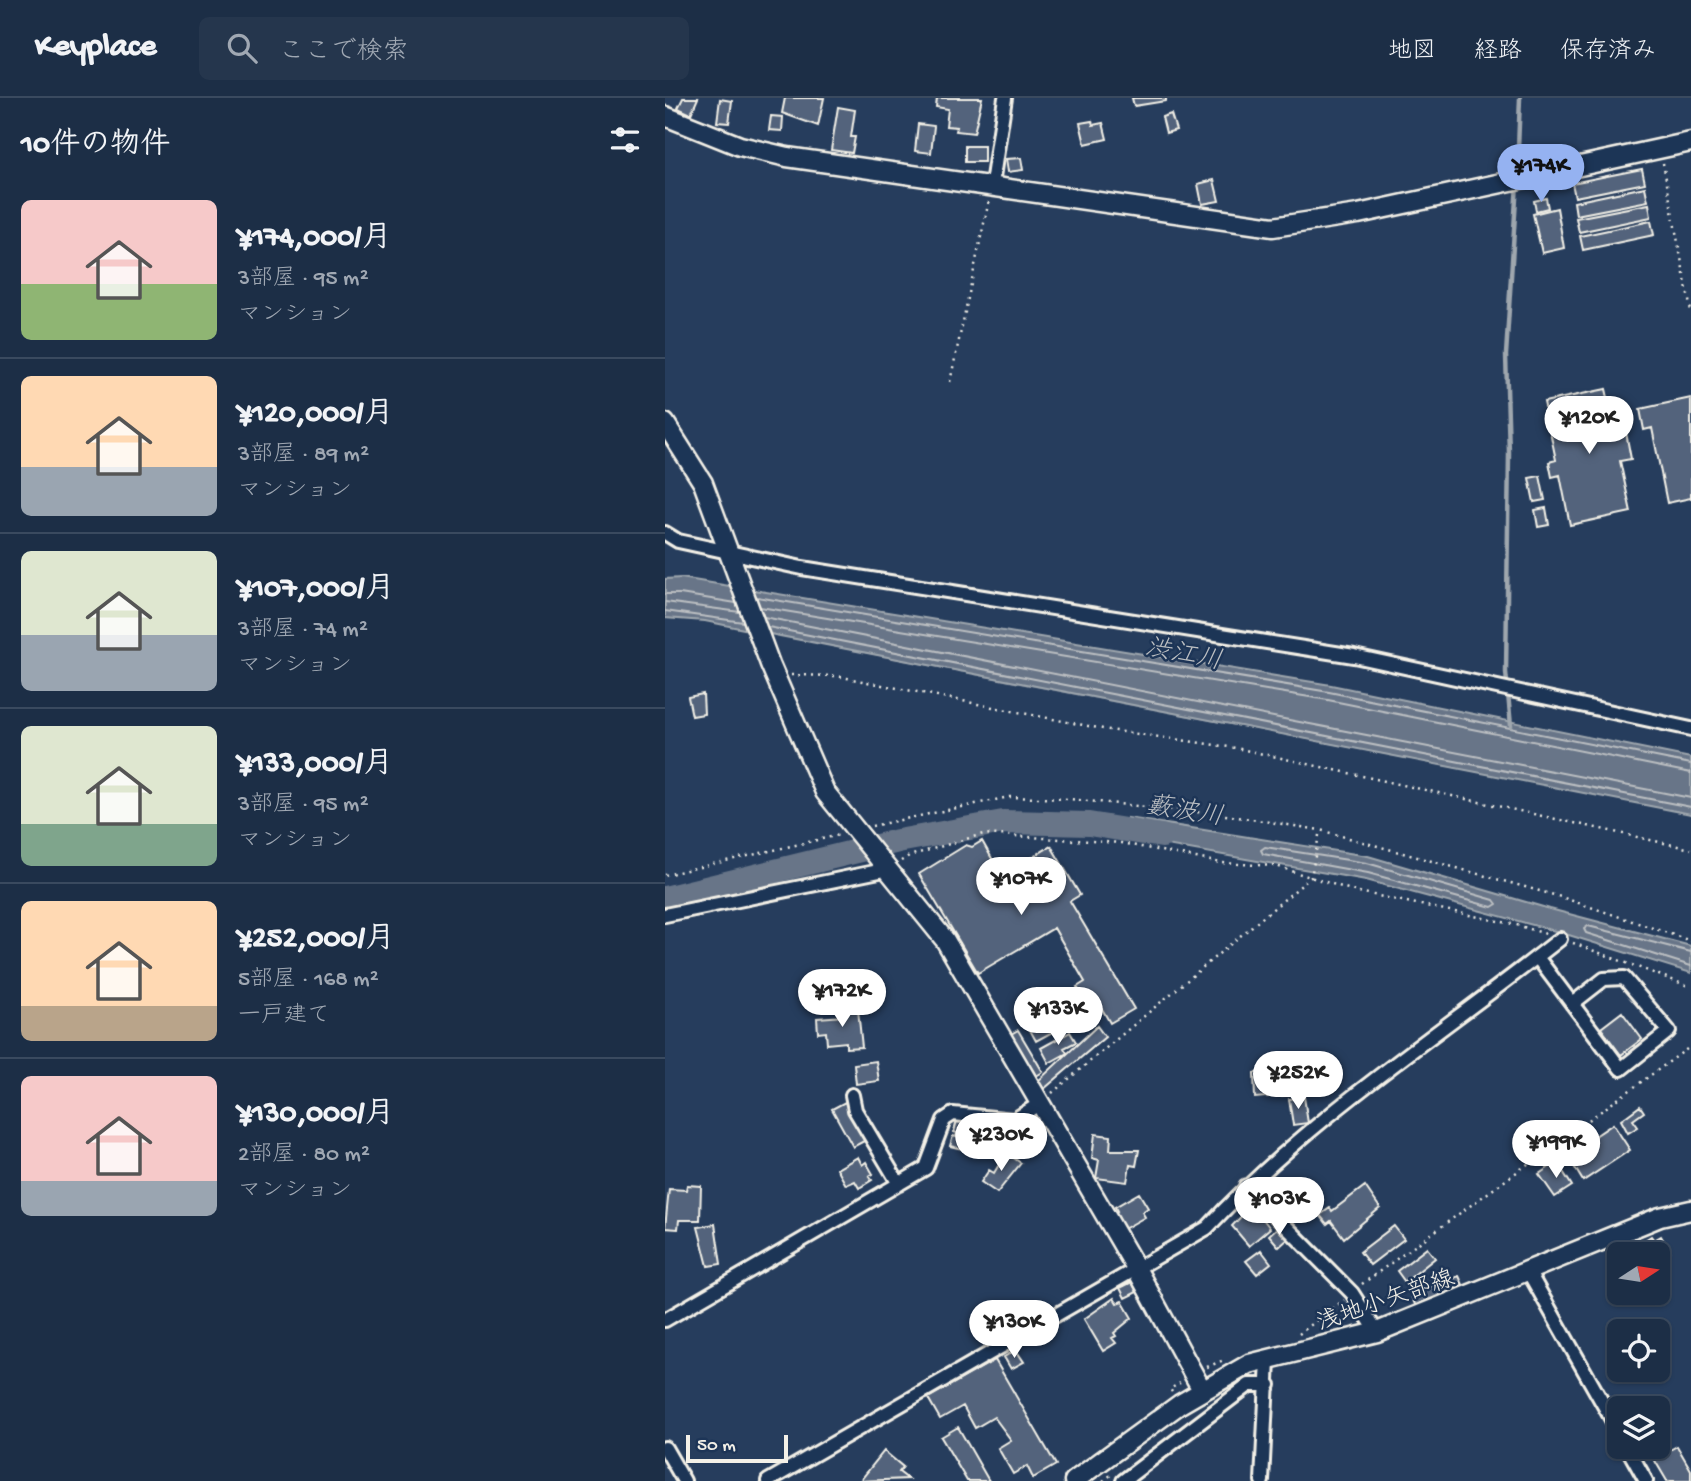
<!DOCTYPE html>
<html lang="ja">
<meta charset="utf-8">
<style>
body{margin:0;font-family:"Gochi Hand","Klee One",sans-serif;background:#25364d;color:#f1f3f6;height:100vh;display:flex;flex-direction:column;font-size:26px;white-space:nowrap}
*{box-sizing:border-box;margin:0}
p{font-size:23px;color:#a0a8b3}
.icon{flex:none;width:38px;height:38px;fill:none;stroke:currentColor;stroke-width:2;stroke-linecap:round;stroke-linejoin:round}
.map{position:relative;flex:1;overflow:hidden}
.sheet{display:flex;flex-direction:column;background:#1c2e46;width:665px}
.sheet>*{flex:none}
.needle{width:46px;rotate:78deg}
.controls{position:absolute;left:942px;top:1144px;display:grid;gap:14px}
.controls a{display:grid;place-items:center;width:63px;height:63px;border-radius:10px;background:#1c2e46;box-shadow:0 2px 5px #0004,0 0 0 2px #3a4a5f;font-size:35px}
.scale{position:absolute;left:21px;bottom:18px;width:102px;box-sizing:border-box;padding-left:7px;border:4px solid #f4f1e8;border-top:0;font-size:19px;line-height:24px;white-space:nowrap;color:#f4f1e8;-webkit-text-stroke:5px #1d3557;paint-order:stroke}
.price{position:absolute;translate:-50% -60px;padding:0 16px;border-radius:24px;background:#fff;color:#222;font-size:23px;line-height:46px;filter:drop-shadow(0 2px 4px #0008)}
.price::after{content:'';position:absolute;left:50%;top:42px;width:21px;height:16px;margin-left:-10px;background:inherit;clip-path:polygon(0 0,100% 0,50% 100%)}
.price.active{background:#95b2f1;color:#111}
ul{padding:0;list-style:none}
li{display:flex;align-items:center;gap:21px;height:175px;padding:0 21px}
li+li{border-top:2px solid #3a4a5f}
li span{display:grid;place-items:center;flex:none;width:196px;height:140px;border-radius:10px;color:#555}
li>.icon{margin-inline-start:auto}
span .icon{width:84px;height:84px;fill:#fffc;stroke-width:1}
li b{font-size:30px}
h2{display:flex;justify-content:space-between;align-items:center;height:84px;padding:0 21px;font-size:30px}
header{display:flex;align-items:center;gap:42px;box-sizing:border-box;height:98px;padding:0 35px;background:#1c2e46;border-bottom:2px solid #3a4a5f}
header strong{font-size:33px}
nav{display:flex;gap:38px;margin-inline-start:auto;font-size:24px}
.search{width:490px;height:63px;background:#25364d;display:flex;align-items:center;gap:18px;box-sizing:border-box;padding:0 24px;border-radius:10px;color:#a0a8b3;font-size:26px}
main{display:flex;flex:1;min-height:0}
.map>svg:first-child{display:block}
</style>
<header>
<strong>Keyplace</strong>
<div class="search"><svg class="icon" aria-label="search" viewBox="0 0 24 24"><circle cx="10" cy="10" r="6"/><path d="M15 15l6 6"/></svg>ここで検索</div>
<nav><a>地図</a><a>経路</a><a>保存済み</a></nav>
</header>
<main>
<section class="sheet">
<h2>10件の物件<svg class="icon" aria-label="filters" viewBox="0 0 24 24"><path d="M4 7h16M4 17h16"/><circle cx="9" cy="7" r="2"/><circle cx="15" cy="17" r="2"/></svg></h2>
<ul>
<li><span style="background:linear-gradient(#f6c9c9 60%,#8fb573 0)"><svg class="icon" aria-label="home" viewBox="0 0 24 24"><path d="M3 11l9-7 9 7M6 9v11h12V9"/></svg></span><div><b>¥174,000/月</b><p>3部屋 · 95 m²</p><p>マンション</p></div></li>
<li><span style="background:linear-gradient(#ffd9b3 65%,#9aa5b1 0)"><svg class="icon" aria-label="home" viewBox="0 0 24 24"><path d="M3 11l9-7 9 7M6 9v11h12V9"/></svg></span><div><b>¥120,000/月</b><p>3部屋 · 89 m²</p><p>マンション</p></div></li>
<li><span style="background:linear-gradient(#dfe7d0 60%,#9aa5b1 0)"><svg class="icon" aria-label="home" viewBox="0 0 24 24"><path d="M3 11l9-7 9 7M6 9v11h12V9"/></svg></span><div><b>¥107,000/月</b><p>3部屋 · 74 m²</p><p>マンション</p></div></li>
<li><span style="background:linear-gradient(#dfe7d0 70%,#7fa58c 0)"><svg class="icon" aria-label="home" viewBox="0 0 24 24"><path d="M3 11l9-7 9 7M6 9v11h12V9"/></svg></span><div><b>¥133,000/月</b><p>3部屋 · 95 m²</p><p>マンション</p></div></li>
<li><span style="background:linear-gradient(#ffd9b3 75%,#b9a48a 0)"><svg class="icon" aria-label="home" viewBox="0 0 24 24"><path d="M3 11l9-7 9 7M6 9v11h12V9"/></svg></span><div><b>¥252,000/月</b><p>5部屋 · 168 m²</p><p>一戸建て</p></div></li>
<li><span style="background:linear-gradient(#f6c9c9 75%,#9aa5b1 0)"><svg class="icon" aria-label="home" viewBox="0 0 24 24"><path d="M3 11l9-7 9 7M6 9v11h12V9"/></svg></span><div><b>¥130,000/月</b><p>2部屋 · 80 m²</p><p>マンション</p></div></li>
</ul>
</section>
<div class="map">
<svg width="1026" height="1383" viewBox="0 0 1026 1383">
<rect width="100%" height="100%" fill="#263d5d"/>
<filter id="ink" filterUnits="userSpaceOnUse"><feTurbulence type="fractalNoise" baseFrequency=".0143" numOctaves="2"/><feDisplacementMap in="SourceGraphic" scale="14" xChannelSelector="R" yChannelSelector="G"/><feConvolveMatrix kernelMatrix="1 2 1 2 8 2 1 2 1" color-interpolation-filters="sRGB"/></filter>
<g filter="url(#ink)">
<!-- water -->
<path fill="#677588" stroke="#9fa7ae" stroke-width="2" d="M16,480L666,587L1026,660V716C697,652 368,590 40,523L0,520V481Z
M463,720L703,758L885,811L1026,848V875L894,834L701,782L467,741Z"/>
<g fill="none" stroke-linecap="round" stroke-linejoin="round">
<!-- shore -->
<path stroke="#bcbfc2" stroke-width="2" d="M0,496H15L71,505
M92,499L664,594L1026,666
M0,504L75,514
M95,509L663,602L1026,675
M0,513L78,524
M99,519C408,582 717,639 1026,700
M103,529C410,591 718,648 1026,709
M600,749L702,765L829,802L832,806L827,809L703,775L598,756L596,752Z
M1026,854L923,828L919,831L921,835L1026,868"/>
<!-- stream -->
<path stroke="#9fa7ae" stroke-width="4.5" d="M852,76L855,0
M846,628L841,574L844,355L841,257L852,85"/>
<!-- river -->
<path stroke="#677588" stroke-width="24" d="M0,800L233,743L338,724L424,726L497,738"/>
</g>
<!-- building -->
<path fill="#52647b" stroke="#f4f1e8" stroke-width="2" d="M18,0H33L26,16L13,10Z
M120,0H159L153,28L117,15Z
M272,0H317L309,35L291,33L292,29L281,28L283,11L271,9Z
M467,0H501V3L469,8Z
M55,1L67,3L64,25L52,24Z
M173,9L190,12L186,39H190L187,55L166,52Z
M506,16L511,32L501,35L497,19Z
M106,18L118,19L117,33L104,32Z
M427,23L428,27L438,25L442,41L420,46L415,25Z
M253,26L269,28L266,55L250,53Z
M300,48H319V64H300Z
M356,60L358,72L343,74L341,61Z
M977,71L980,85L910,99L907,85Z
M549,82L554,103L537,106L533,86Z
M980,89L983,103L911,117L909,104Z
M881,100L883,110L871,113L869,103Z
M984,106L986,119L914,134L911,120Z
M892,110L899,150L877,155L868,116Z
M986,123L989,137L918,152L915,138Z
M941,291L949,326L959,324L966,361L955,363L966,414L905,427L895,377L887,379L884,364L891,362L879,304Z
M1026,300V400L1002,405L987,330L979,332L975,311Z
M875,378L880,402L869,404L864,380Z
M881,410L884,427L873,429L870,412Z
M38,596L39,616L27,618L23,599Z
M317,743L330,766L316,774L329,796L344,787L339,777L386,748L415,797L405,803L469,911L445,925L432,902L423,907L412,889L420,884L389,830L313,875L254,776L301,747L307,749Z
M393,910L402,926L371,943L365,932L379,924L376,919Z
M193,912L197,949L181,950V944L162,946L161,934L153,935L152,920L179,918V913Z
M957,914L977,941L956,957L936,930Z
M432,928L440,939L379,991L373,983Z
M353,932L378,974L371,978L346,936Z
M405,934L411,944L399,950L402,955L384,965L376,950Z
M211,963L214,983L191,986L189,966Z
M622,974L623,997L590,1000L589,975Z
M639,999L643,1025L628,1027L624,1001Z
M180,1004L201,1042L188,1049L167,1011Z
M975,1008L979,1014L968,1022L973,1029L963,1035L956,1022Z
M292,1022L334,1029L326,1058L285,1048L288,1038L291,1039L292,1035L289,1034Z
M948,1026L965,1052L918,1083L902,1057Z
M430,1036L446,1038L445,1052H474L471,1068L465,1067L462,1084L431,1080L434,1062L427,1060Z
M341,1055L356,1065L332,1095L316,1084L324,1072L329,1075Z
M193,1059L197,1067L201,1064L208,1076L204,1078L207,1082L194,1090L190,1083L181,1087L172,1071Z
M892,1064L907,1088L890,1099L874,1076Z
M22,1087L36,1088L35,1122H14L13,1131L0,1130L4,1091L21,1092Z
M700,1088L715,1110L679,1140L666,1123L662,1126L655,1117L665,1110L667,1113Z
M474,1095L483,1110L477,1114L480,1119L457,1132L447,1116L452,1113L450,1109Z
M587,1107L605,1130L584,1148L567,1128Z
M50,1126L56,1166L43,1168L33,1129Z
M729,1128L739,1141L705,1167L695,1154Z
M613,1129L623,1141L614,1149L604,1137Z
M986,1138L989,1142L996,1138L1005,1153L992,1160V1157H982L975,1145Z
M762,1150L770,1160L740,1184L732,1173Z
M596,1152L606,1165L592,1176L581,1163Z
M794,1178L799,1189L751,1209L746,1197Z
M467,1184L472,1194L460,1200L455,1190Z
M449,1200L452,1205L457,1203L467,1220L449,1235L451,1238L447,1240L451,1245L438,1253L419,1221Z
M351,1252L359,1264L346,1271L339,1259Z
M330,1262L391,1367L368,1380L362,1368L348,1376L333,1350L346,1342L329,1319L310,1330L298,1308L275,1321L263,1300Z
M293,1329L324,1383H302L276,1339Z
M1012,1348L1026,1372V1383H1002L989,1361Z
M219,1353L238,1369L234,1374L243,1381L195,1383Z"/>
<g fill="none" stroke-linecap="round" stroke-linejoin="round">
<!-- street casing -->
<g stroke="#f4f1e8" stroke-width="18">
<path id="street" d="M327,86L340,0
M0,435L13,443L137,470L689,558L1026,631
M0,817L224,771
M872,859L956,971L1004,933L959,880L939,881L907,906
M187,997L190,1012L234,1086
M581,1088L687,1195L712,1234
M863,1173L954,1334
M0,1222L261,1070L279,1022L288,1016L349,1022L374,1006
M962,1349L981,1383
M0,1350L19,1383
M103,1383L542,1130C645,1019 776,935 895,841
M458,1383L584,1287H604
M597,1383L603,1262"/>
</g>
<!-- secondary casing -->
<g stroke="#f4f1e8" stroke-width="23">
<path id="secondary" d="M0,18L75,48L122,59L608,129L693,116L1026,44
M0,325L38,385L105,566L160,694L280,842L471,1170L537,1292
M409,1383L515,1306L584,1266L712,1234L995,1119L1026,1112"/>
</g>
<!-- path -->
<path stroke="#f4f1e8" stroke-width="2.5" stroke-dasharray="2 5" stroke-linecap="butt" d="M998,65L1026,213
M285,284L324,102
M126,577L172,578L438,631L571,650L1026,751
M207,728L344,699L404,701L560,717L655,732L896,799L1026,843
M236,763L244,758L318,736L456,745L556,765L611,768L689,793L852,827L881,836
M0,777L174,737
M908,845L1026,889
M387,995L646,779L655,732
M697,1186L1026,948
M634,1236L679,1202
M542,1269L561,1261
M507,1294L505,1291L515,1285
M438,1383L446,1377"/>
<!-- street -->
<use href="#street" stroke="#1d3557" stroke-width="12"/>
<!-- secondary -->
<use href="#secondary" stroke="#1d3557" stroke-width="18"/>
</g>
</g>
<g text-anchor="middle" stroke-width="5" stroke-linejoin="round" paint-order="stroke">
<!-- street labels -->
<g font-size="24" fill="#f4f1e8" stroke="#1d3557">
<text transform="translate(720 1201) rotate(-19)" y="8">浅地小矢部線</text>
</g>
<!-- water labels -->
<g font-size="26" font-style="italic" fill="#bcbfc2" stroke="#1d3557">
<text transform="translate(519 554) rotate(11)" y="9">渋江川</text>
<text transform="translate(520 711) rotate(9)" y="9">藪波川</text>
</g>
</g>
</svg>
<div class="controls">
<a><svg class="needle" viewBox="-14 -14 28 28"><path d="M0-13l5 13h-10z" fill="#e53935"/><path d="M0 13l5-13h-10z" fill="#a0a8b3"/></svg></a>
<a><svg class="icon" aria-label="locate" viewBox="0 0 24 24"><circle cx="12" cy="12" r="6"/><path d="M12 2v4M12 18v4M2 12h4M18 12h4"/></svg></a>
<a><svg class="icon" aria-label="layers" viewBox="0 0 24 24"><path d="M12 4l9 5-9 5-9-5zM3 14l9 5 9-5"/></svg></a>
</div>
<div class="scale">50 m</div>
<b class="price active" style="left:876px;top:106px">¥174K</b>
<b class="price" style="left:924px;top:358px">¥120K</b>
<b class="price" style="left:356px;top:819px">¥107K</b>
<b class="price" style="left:177px;top:931px">¥172K</b>
<b class="price" style="left:393px;top:949px">¥133K</b>
<b class="price" style="left:633px;top:1013px">¥252K</b>
<b class="price" style="left:336px;top:1075px">¥230K</b>
<b class="price" style="left:891px;top:1082px">¥199K</b>
<b class="price" style="left:614px;top:1139px">¥103K</b>
<b class="price" style="left:349px;top:1262px">¥130K</b>
</div>
</main>
